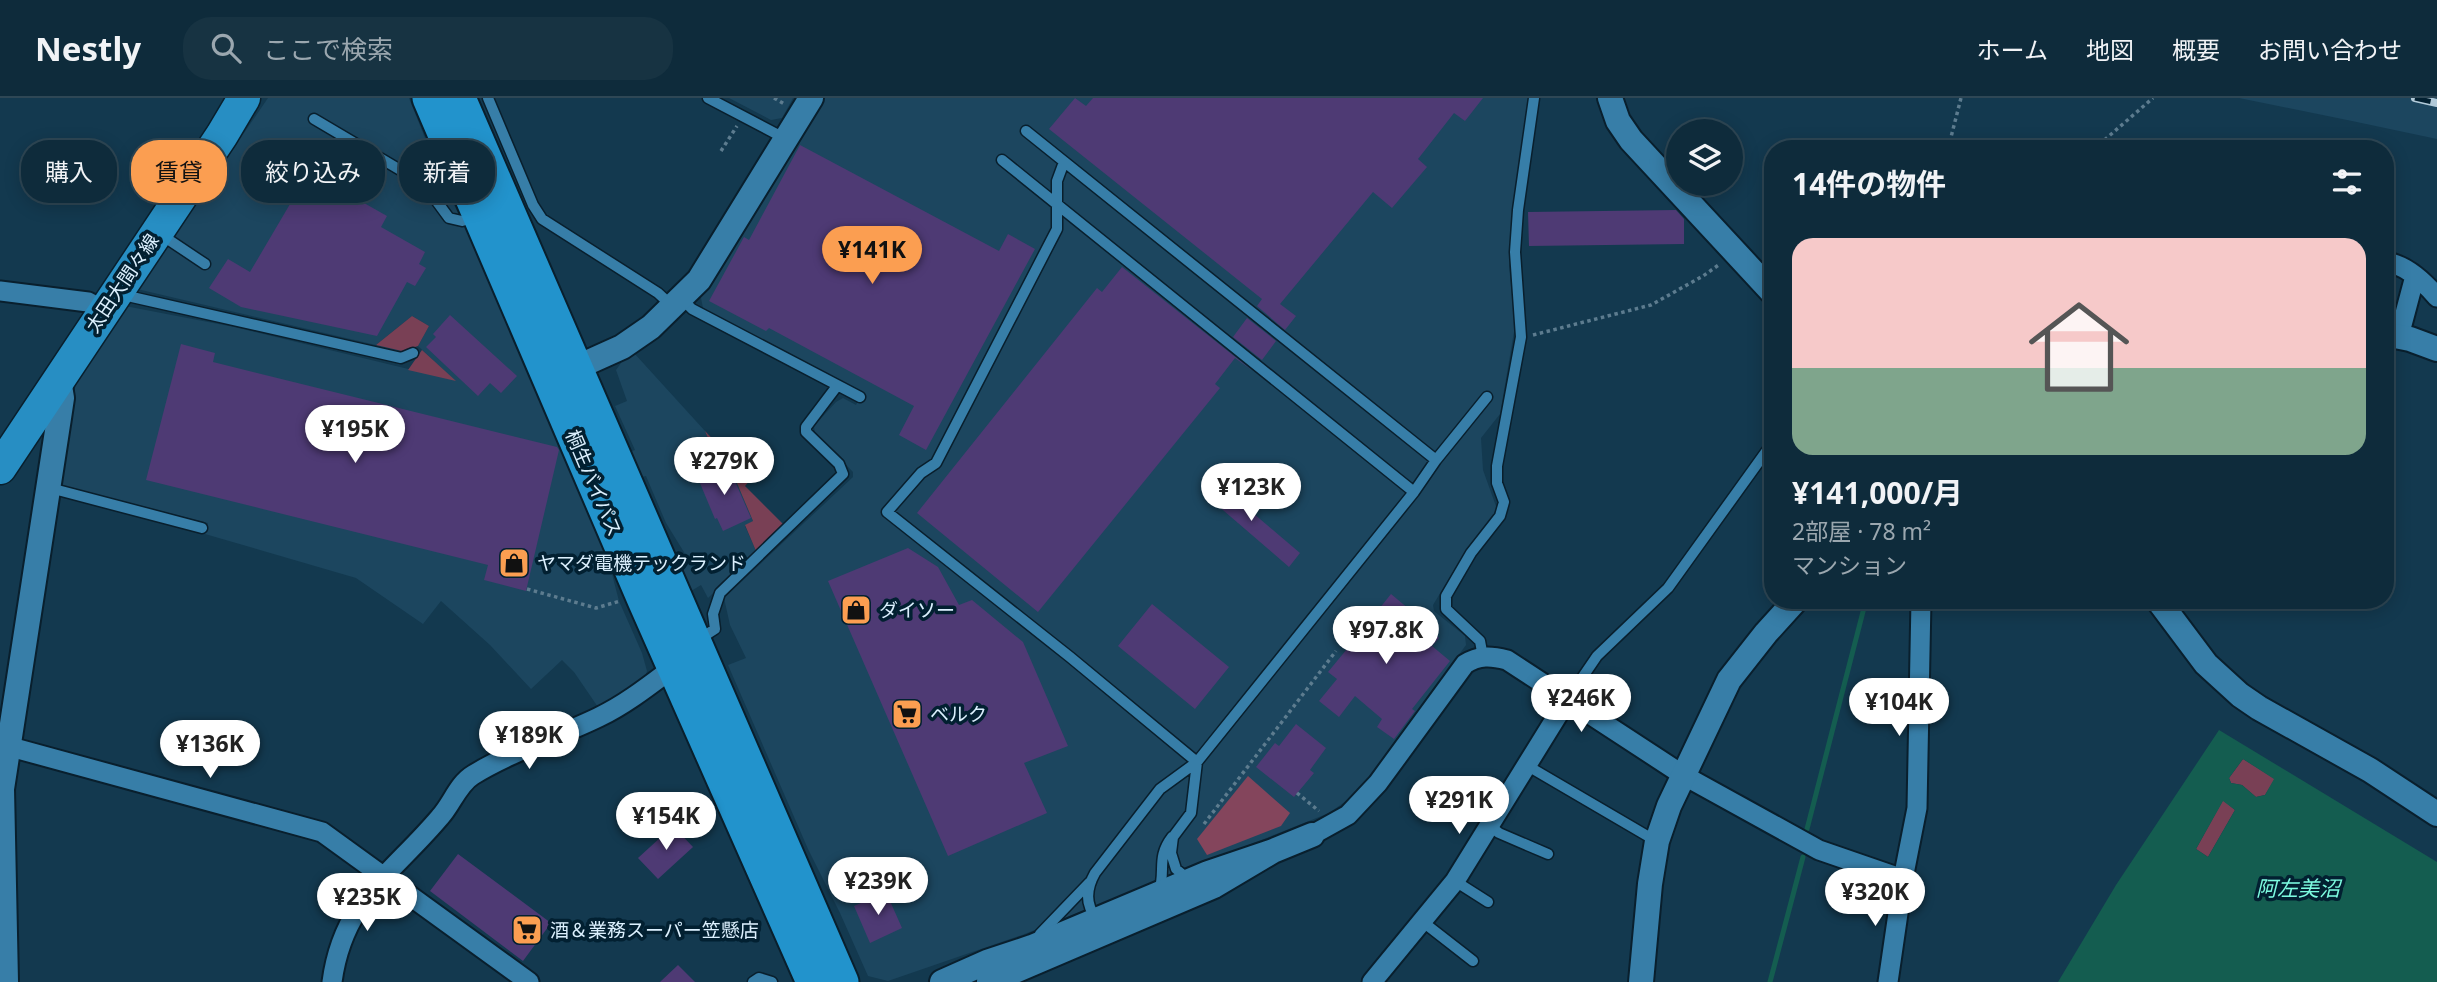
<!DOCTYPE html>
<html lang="ja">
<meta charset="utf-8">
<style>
body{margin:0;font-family:"Noto Sans","Noto Sans JP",sans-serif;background:#173342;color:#f1f3f6;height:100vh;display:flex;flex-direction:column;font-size:26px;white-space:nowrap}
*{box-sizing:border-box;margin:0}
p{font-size:23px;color:#9ba7af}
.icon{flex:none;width:38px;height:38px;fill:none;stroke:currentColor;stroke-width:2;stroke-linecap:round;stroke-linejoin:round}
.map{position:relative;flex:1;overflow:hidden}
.panel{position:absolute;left:1764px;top:42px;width:630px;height:469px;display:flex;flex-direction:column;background:#0e2b3b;border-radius:28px;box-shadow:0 4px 18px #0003,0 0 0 2px #2e4755}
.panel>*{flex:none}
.banner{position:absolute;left:21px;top:42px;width:665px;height:63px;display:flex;gap:14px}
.fabs{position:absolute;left:1666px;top:21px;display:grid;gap:14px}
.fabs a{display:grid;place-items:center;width:77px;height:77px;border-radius:50%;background:#0e2b3b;box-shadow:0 4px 18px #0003,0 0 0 2px #2e4755;font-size:35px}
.price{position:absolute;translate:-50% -60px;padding:0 16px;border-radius:24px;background:#fff;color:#222;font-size:23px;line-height:46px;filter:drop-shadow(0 2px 4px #0008)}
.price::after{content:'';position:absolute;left:50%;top:42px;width:21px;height:16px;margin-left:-10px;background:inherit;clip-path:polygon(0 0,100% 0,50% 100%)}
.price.selected{background:#fb9e51;color:#111}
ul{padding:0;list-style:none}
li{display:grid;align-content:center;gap:14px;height:371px;padding:0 28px}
li span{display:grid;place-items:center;height:217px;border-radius:21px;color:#555}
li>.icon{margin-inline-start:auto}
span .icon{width:126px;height:126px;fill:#fffc;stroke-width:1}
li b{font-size:30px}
h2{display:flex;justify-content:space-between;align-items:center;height:84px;padding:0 28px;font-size:30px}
.tag{padding:0 24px;border-radius:28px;background:#0e2b3b;box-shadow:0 4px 18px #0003,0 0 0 2px #2e4755;font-size:24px;line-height:63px}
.tag.selected{background:#fb9e51;color:#111}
header{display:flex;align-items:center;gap:42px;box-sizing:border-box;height:98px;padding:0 35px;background:#0e2b3b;border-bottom:2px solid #2e4755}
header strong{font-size:33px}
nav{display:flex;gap:38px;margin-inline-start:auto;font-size:24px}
.search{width:490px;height:63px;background:#173342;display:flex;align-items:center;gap:18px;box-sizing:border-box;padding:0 24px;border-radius:28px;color:#9ba7af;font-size:26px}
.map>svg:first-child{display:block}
</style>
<header>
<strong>Nestly</strong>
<div class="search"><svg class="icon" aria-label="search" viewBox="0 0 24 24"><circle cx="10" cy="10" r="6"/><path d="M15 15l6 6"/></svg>ここで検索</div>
<nav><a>ホーム</a><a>地図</a><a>概要</a><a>お問い合わせ</a></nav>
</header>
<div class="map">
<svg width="2437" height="884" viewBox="0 0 2437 884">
<rect width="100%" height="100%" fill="#13394f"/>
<!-- built -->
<path fill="#1c465f" d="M268,0H409L441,80L473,146L608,461L619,503L642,555L647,573L645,579L637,588L600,612L574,574L562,562L531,591L490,547L441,503L423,526L356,480L205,436L208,425L63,388L59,382L76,285L125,208L234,229L454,282L418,248L429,228L412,218L376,247L137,191Z
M729,0H793L782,20L771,22Z
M821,0H1529L1513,109L1509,168L1515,228L1500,316L1481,340L1483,372L1497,411L1466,452L1433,507L1434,513L1465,538L1466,547L1368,680L1346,703L1329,715L1022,837L888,883L868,878L840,815L808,751L728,567L746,560L730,527L724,500L853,379V374L815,335L814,328L836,304L843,300L856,307L862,295L703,210L700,195Z
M2239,0H2437V41L2352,23Z
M634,255L705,333L719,367L728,364L753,423L745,428L756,453L708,500L701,487L691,493L679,464L687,459L666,425L646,378L641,379L630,354L635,352L615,308L627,303L616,272L621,265L619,261Z"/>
<!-- green -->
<path fill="#794055" d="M412,218L429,228L418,248L402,253L376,247Z
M422,252L456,283L408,272Z
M705,333L751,381L745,388L784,427L756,453L745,427L753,423L728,364L719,367Z
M2243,661L2275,681L2265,697L2256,699L2242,687L2231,685L2229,680Z
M2223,702L2235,712L2208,759L2196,751Z"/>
<!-- forest -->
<path fill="#84455c" d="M1248,678L1290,715L1281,728L1207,757L1197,741Z"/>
<!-- water -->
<path fill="#145d50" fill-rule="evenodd" d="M2219,632L2437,764V884H2058L2116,787ZM2243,661L2274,681L2265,697L2256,699L2242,687L2231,685L2229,680ZM2223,703L2235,712L2208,759L2196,751Z"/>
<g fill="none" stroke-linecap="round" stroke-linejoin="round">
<!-- stream -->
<path stroke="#145d50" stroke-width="5" d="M1807,731L1866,502
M1770,884L1803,759"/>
</g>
<!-- building -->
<path fill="#4e3a74" d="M1075,0L1086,8L1093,0H1483L1465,23L1454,15L1418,61L1427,69L1392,110L1373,94L1280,206L1296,218L1285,232L1257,208L1262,201L1049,31Z
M800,47L999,153L1008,136L1035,151L926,352L899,337L914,308L769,230L766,233L709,203L744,139L749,142Z
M303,84L335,102L341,92L387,118L381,129L425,154L419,166L426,170L415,188L407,184L377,238L241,209L209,190L228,161L250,174Z
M1676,112L1684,121V146L1529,148L1528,114Z
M1122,169L1253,273L1235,260L1215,286L1220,290L1038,514L917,415L1097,190L1102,194Z
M450,217L517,278L501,295L490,285L478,298L426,249L436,239L433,236Z
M1247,220L1276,243L1262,262L1233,239Z
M181,246L215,255L213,264L557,349L559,352L526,493L484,482L488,467L146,382Z
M727,365L751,420L723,433L717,420L715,421L697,378Z
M1213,381L1300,455L1289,469L1202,394Z
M908,450L938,469L959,507L972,502L1023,544L1068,648L1024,665L1047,715L948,758L828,483Z
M1391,496L1421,521L1418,524L1439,540L1432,548L1450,563L1412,611L1415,613L1394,641L1377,629L1382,621L1355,598L1339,619L1319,603L1337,581L1328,574L1347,551L1338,544L1354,524L1363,531Z
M1152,506L1229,569L1195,611L1118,548Z
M1296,626L1326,650L1310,672L1314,675L1294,699L1256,669L1275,645L1279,648Z
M673,728L693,749L658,781L638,760Z
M458,756L551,825L523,863L430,793Z
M886,794L902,830L870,845L854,808Z
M678,867L695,884H660Z"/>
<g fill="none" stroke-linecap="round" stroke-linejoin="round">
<!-- service casing -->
<g stroke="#091f2d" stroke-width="13">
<path id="service" d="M488,0L533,107L542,121L658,195L672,208
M708,0L786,41
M314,21L424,86L449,120L462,123L475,119
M1026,33L1436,362
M1002,62L1414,394
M1064,64L1057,83V131L936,365L921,375L887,414L1070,559L1197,664
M160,136L205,166
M122,194L132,199L401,260L413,255
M682,201L692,211L860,299
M50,390L202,430
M698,542L715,531L713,516L720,495L843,376L839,366L806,334V329L837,288
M1483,559L1480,543L1446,511V498L1471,455L1500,418L1504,404L1497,385V368L1521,239L1515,154L1518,112L1534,0
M1567,602L1597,558L1668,490L1773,344
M1526,667L1656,743
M1490,728L1499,735L1548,756
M1187,780L1176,771L1171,755L1173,739L1191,715L1197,664
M1455,783L1488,804
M1159,794C1166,772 1156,760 1172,739
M1097,821C1085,807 1086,791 1095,775L1160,691L1197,664L1414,394L1436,362L1487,299
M1423,824L1473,863
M1040,836L1090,784
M753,884L759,880L772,884"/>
</g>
<!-- minor casing -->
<g stroke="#091f2d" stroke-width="23">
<path id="minor" d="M2385,164C2405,166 2425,185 2437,199
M0,193L88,204L103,212
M2399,238L2415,178
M7,648L322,734L529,884
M1312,737L1348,717L1378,685L1465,566C1479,557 1491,558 1507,562L1683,677L1819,752L1903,781
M332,884C343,802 392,776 440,719C452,706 458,686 473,677C512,653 558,639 599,619C626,606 650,587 674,569
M1372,884L1455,783L1567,602
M1888,884L1903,781L1917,710L1921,502"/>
</g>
<!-- tertiary casing -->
<g stroke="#091f2d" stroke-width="28">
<path id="tertiary" d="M1610,0L1618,23L1631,42L1773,195
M2385,236L2410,241L2437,251
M562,276L622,249L651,229L699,182L811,0
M2158,502L2206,566L2240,597L2259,610L2370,672L2437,716
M1273,753L1312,737
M6,884L2,691L59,320L62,300L59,282
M942,884L987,864L1032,849L1208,775L1273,753L1214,788L989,884
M1641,884L1650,786L1657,743L1669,708L1729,582L1766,535L1796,502"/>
</g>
<!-- primary casing -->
<g stroke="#091f2d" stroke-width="35">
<path id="primary" d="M0,370L222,37L244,0"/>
</g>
<!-- trunk casing -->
<g stroke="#091f2d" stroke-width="37">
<path id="trunk" d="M429,0L644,502L813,884
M459,0L842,884"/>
</g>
<!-- path -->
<path stroke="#5d7c8f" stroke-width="3.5" stroke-dasharray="3.5 3.5" stroke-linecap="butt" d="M774,0L786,7
M1948,51L1961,0
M2094,51L2153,0
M721,53L737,28
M1533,237L1651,207L1703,178L1720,166
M527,491L596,510L620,503
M1297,695L1319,713
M1204,726L1336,553"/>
<!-- service -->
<use href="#service" stroke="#377ea8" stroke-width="10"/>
<!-- minor -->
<use href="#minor" stroke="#377ea8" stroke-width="19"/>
<!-- tertiary -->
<use href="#tertiary" stroke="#377ea8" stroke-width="24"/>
<!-- primary -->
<use href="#primary" stroke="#278ec3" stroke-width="32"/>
<!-- trunk -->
<use href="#trunk" stroke="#2293cc" stroke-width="33"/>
<!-- rail casing -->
<g stroke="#b2cad9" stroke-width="8">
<path id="rail" d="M2415,0L2437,5"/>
</g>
<!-- rail -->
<use href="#rail" stroke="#022031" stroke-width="5" stroke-dasharray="16" stroke-linecap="butt"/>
</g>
<!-- icons -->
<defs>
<g id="shop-square" transform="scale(1.575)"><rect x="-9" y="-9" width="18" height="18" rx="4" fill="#fb9e51" stroke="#022031"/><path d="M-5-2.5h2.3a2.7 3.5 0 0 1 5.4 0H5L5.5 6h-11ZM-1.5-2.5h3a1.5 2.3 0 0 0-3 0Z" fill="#111"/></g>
<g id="supermarket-square" transform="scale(1.575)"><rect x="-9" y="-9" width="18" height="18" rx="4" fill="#fb9e51" stroke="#022031"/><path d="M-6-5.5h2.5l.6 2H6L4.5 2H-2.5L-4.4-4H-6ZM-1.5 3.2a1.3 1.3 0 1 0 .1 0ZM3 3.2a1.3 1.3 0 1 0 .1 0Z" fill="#111"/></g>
</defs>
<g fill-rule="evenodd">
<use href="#shop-square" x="514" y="465"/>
<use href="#shop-square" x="856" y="512"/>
<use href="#supermarket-square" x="907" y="616"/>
<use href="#supermarket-square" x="527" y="832"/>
</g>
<g text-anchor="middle" stroke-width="7" stroke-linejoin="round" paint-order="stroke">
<!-- street labels -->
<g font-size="19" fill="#dcf0fe" stroke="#022031">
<text transform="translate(122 185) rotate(-56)" y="7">太田大間々線</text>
<text transform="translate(594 385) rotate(67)" y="7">桐生バイパス</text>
</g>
<!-- poi labels -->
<g font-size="19" fill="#dcf0fe" stroke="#022031" text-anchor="start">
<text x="537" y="472">ヤマダ電機テックランド</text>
<text x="879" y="519">ダイソー</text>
<text x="930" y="623">ベルク</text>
<text x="550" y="839">酒＆業務スーパー笠懸店</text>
</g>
<!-- water labels -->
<g font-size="21" font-style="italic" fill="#7dfce1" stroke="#022031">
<text x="2298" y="798">阿左美沼</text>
</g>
</g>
</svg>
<div class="fabs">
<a><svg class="icon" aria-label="layers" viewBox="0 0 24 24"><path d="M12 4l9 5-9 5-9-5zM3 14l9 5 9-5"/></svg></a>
</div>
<b class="price selected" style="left:872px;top:188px">¥141K</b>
<b class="price" style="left:355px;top:367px">¥195K</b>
<b class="price" style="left:724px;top:399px">¥279K</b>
<b class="price" style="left:1251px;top:425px">¥123K</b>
<b class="price" style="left:1386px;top:568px">¥97.8K</b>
<b class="price" style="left:1581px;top:636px">¥246K</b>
<b class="price" style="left:1899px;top:640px">¥104K</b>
<b class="price" style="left:529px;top:673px">¥189K</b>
<b class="price" style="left:210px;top:682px">¥136K</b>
<b class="price" style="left:1459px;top:738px">¥291K</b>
<b class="price" style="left:666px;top:754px">¥154K</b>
<b class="price" style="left:878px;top:819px">¥239K</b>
<b class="price" style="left:1875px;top:830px">¥320K</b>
<b class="price" style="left:367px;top:835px">¥235K</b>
<div class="banner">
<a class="tag">購入</a>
<a class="tag selected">賃貸</a>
<a class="tag">絞り込み</a>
<a class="tag">新着</a>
</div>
<section class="panel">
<h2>14件の物件<svg class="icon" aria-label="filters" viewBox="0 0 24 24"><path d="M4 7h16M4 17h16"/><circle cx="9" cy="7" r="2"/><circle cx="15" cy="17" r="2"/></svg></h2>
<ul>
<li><span style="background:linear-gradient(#f6c9c9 60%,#7fa58c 0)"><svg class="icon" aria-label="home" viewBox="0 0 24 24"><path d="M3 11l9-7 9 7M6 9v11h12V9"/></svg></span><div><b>¥141,000/月</b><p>2部屋 · 78 m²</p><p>マンション</p></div></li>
</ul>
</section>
</div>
